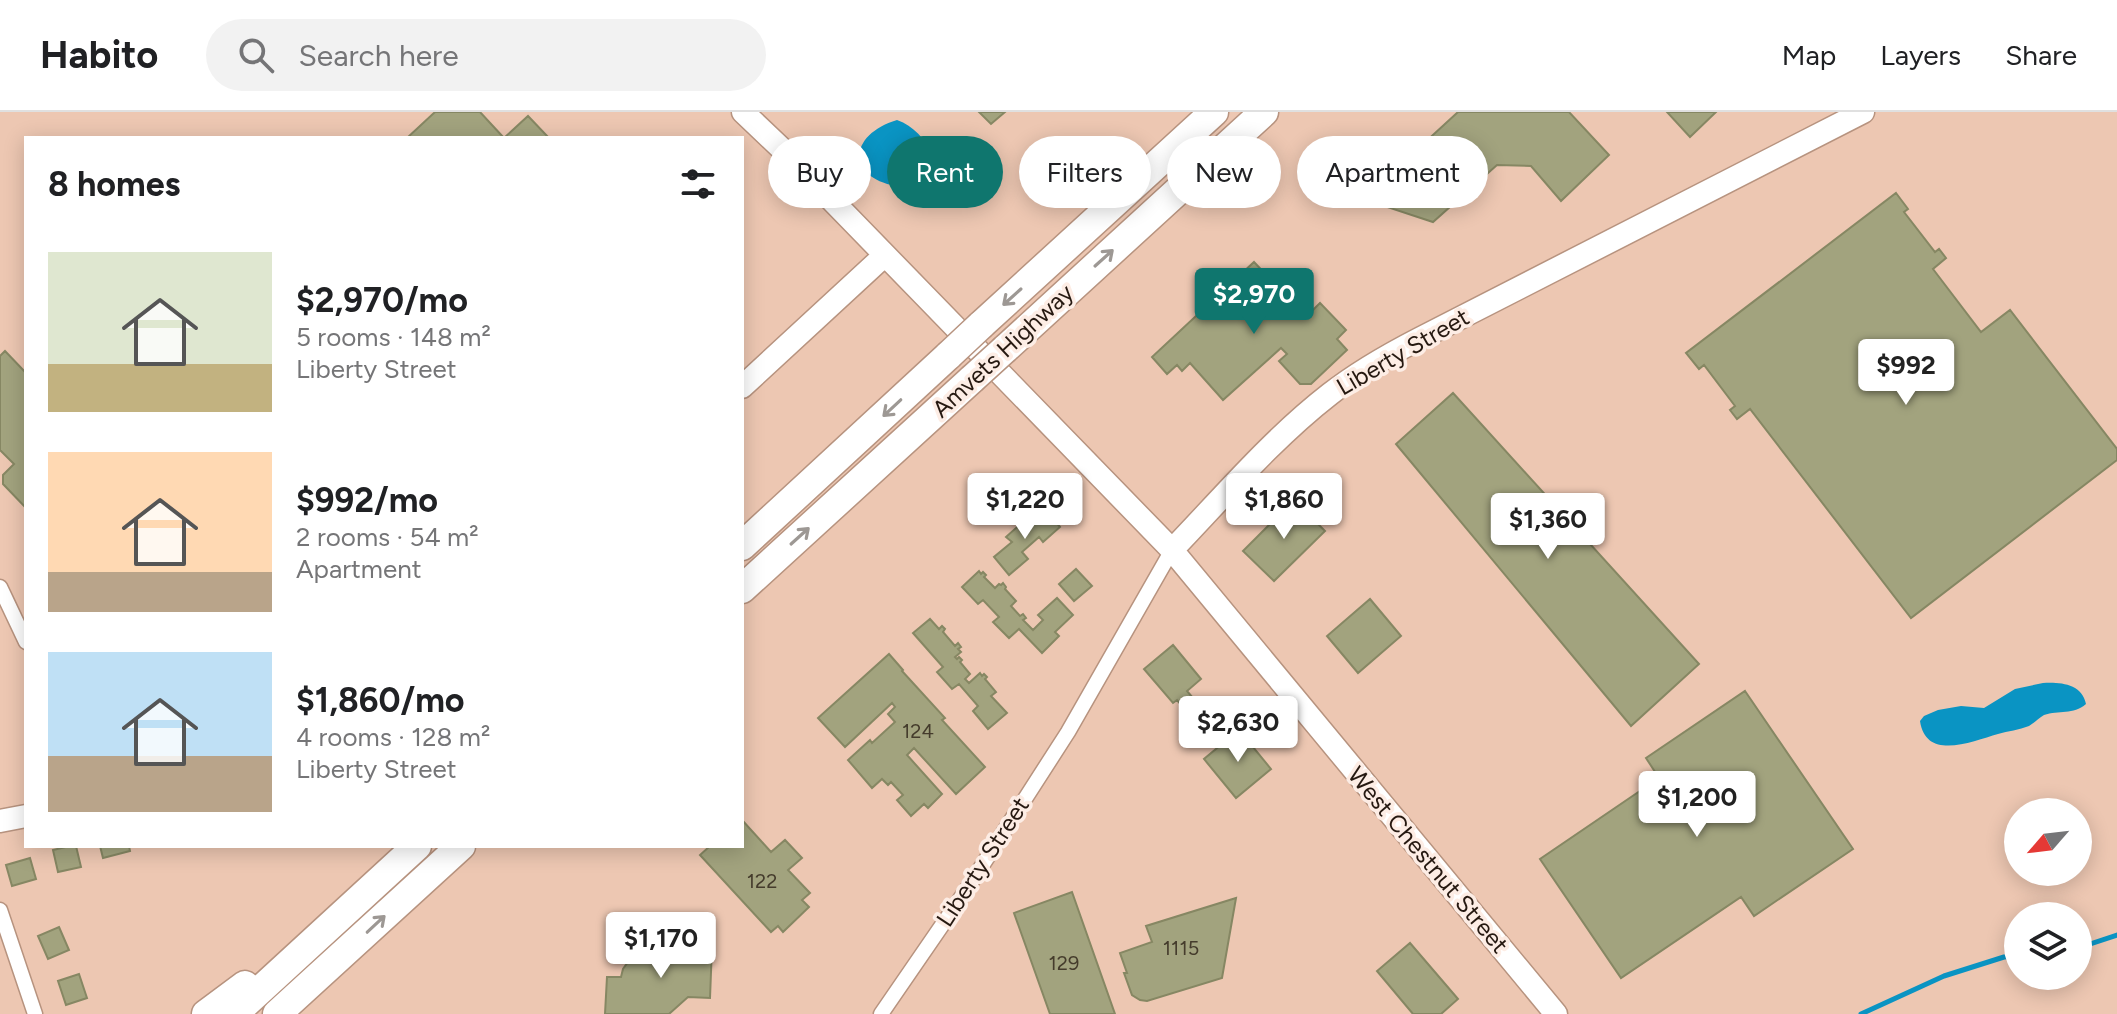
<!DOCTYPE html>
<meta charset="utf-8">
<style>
body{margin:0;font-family:Figtree,sans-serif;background:#f2f2f2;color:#202124;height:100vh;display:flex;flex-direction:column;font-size:30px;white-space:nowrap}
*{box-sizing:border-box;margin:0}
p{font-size:26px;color:#757577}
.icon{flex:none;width:44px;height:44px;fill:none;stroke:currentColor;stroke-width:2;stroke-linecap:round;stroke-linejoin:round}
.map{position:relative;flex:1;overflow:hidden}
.panel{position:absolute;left:24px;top:24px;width:720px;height:712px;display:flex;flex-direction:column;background:#fff;border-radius:0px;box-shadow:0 4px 20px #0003}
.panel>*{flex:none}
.top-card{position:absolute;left:768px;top:24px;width:760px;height:72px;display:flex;gap:16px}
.needle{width:52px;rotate:242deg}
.tools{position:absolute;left:2004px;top:686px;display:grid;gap:16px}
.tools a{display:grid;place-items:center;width:88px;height:88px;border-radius:50%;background:#fff;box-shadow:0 4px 20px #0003;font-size:40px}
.price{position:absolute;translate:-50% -68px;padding:0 18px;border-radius:8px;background:#fff;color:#222;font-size:26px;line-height:52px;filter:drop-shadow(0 2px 4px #0008)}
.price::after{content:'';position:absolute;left:50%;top:48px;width:24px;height:18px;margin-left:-12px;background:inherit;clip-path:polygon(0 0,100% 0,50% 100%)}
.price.current{background:#0f766e;color:#fff}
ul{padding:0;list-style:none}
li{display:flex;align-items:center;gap:24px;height:200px;padding:0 24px}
li span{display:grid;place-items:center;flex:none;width:224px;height:160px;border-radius:0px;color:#555}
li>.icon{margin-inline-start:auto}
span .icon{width:96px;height:96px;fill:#fffc;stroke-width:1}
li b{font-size:34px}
h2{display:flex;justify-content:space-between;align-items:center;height:96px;padding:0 24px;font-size:34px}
.pill{padding:0 28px;border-radius:36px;background:#fff;box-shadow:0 4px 20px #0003;font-size:28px;line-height:72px}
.pill.current{background:#0f766e;color:#fff}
header{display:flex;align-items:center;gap:48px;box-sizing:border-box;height:112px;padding:0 40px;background:#fff;border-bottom:2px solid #e0e0e0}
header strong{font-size:38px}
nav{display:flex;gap:44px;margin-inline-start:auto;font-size:28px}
.search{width:560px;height:72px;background:#f2f2f2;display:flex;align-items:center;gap:20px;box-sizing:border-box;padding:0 28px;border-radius:44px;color:#757577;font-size:30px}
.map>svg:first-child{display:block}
</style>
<header>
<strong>Habito</strong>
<div class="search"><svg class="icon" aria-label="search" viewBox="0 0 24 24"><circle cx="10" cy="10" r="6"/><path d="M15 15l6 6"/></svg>Search here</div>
<nav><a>Map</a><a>Layers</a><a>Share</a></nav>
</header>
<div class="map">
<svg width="2117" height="902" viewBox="0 0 2117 902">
<rect width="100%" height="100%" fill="#edc7b2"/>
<!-- water -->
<path fill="#0a94c3" d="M897,8C914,14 924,27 933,41C932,61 914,69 896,74C844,64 850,22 897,8Z
M2043,571C2061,570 2082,572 2086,592C2073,603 2059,598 2044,603C2039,606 2034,611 2029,614C2019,618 2008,619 1998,622C1973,629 1926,650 1920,609L1924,604L1938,598L1961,594L1984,596L2015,577Z"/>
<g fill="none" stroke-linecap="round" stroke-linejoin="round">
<!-- stream -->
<path stroke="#0a94c3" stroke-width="5" d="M2078,836L2117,823
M1861,902L1944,864L2004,845L2018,844"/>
</g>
<!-- building -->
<path fill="#a2a37e" stroke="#868763" stroke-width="2" d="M435,0H480L504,26L528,4L549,26H407Z
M979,0H1005L991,12Z
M1458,0H1569L1609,43L1561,89L1531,54L1497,53L1433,110L1384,94L1379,88L1382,86L1374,77Z
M1667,0H1716L1690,25Z
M1896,81L1908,97L1904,100L1935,140L1939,137L1946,146L1933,157L1981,220L2010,198L2117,337V348L1911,506L1750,297L1737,307L1730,298L1735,294L1704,253L1699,257L1686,241Z
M1254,150L1306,205L1320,191L1346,218L1337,227L1347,238L1311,272H1300L1279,249L1287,242L1281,236L1223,288L1190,251L1182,259L1177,253L1167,262L1152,245Z
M5,239L26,261V396L3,372V363L14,352L0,338V244Z
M1453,281L1699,552L1631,614L1396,332Z
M1294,388L1325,419L1274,469L1243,439Z
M1047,399L1060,415L1043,430L1039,425L1022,440L1028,447L1009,463L994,445L1012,430L1006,425L1025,408L1029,414Z
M1076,457L1092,474L1074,489L1059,472Z
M979,459L981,462L983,460L986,463L984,465L995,476L999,472L1001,473L1003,471L1006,475L1005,477L1016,489L1011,494L1020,504L1023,502L1026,506L1023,508L1033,518L1043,508L1038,503L1057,486L1073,503L1055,520L1059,524L1042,541L1019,517L1009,526L993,510L999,505L983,488L978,492L962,475Z
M1370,487L1401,524L1358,561L1327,524Z
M930,507L939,517L942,514L945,517L943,520L955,534L958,531L961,535L958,537L961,540L955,545L957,547L959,545L962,548L960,550L970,562L965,567L969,571L980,561L982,564L984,562L987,565L985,567L996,580L991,584L1007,601L988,617L973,599L978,594L959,572L952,577L937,560L943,555L913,521Z
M1173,533L1201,567L1187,579L1198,592L1188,601L1177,588L1173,591L1144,557Z
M889,542L903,558L902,559L945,606L942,608L985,655L956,682L914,636L907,643L942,682L928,696L924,692L911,704L897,688L903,683L891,670L888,673L882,667L872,676L848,648L870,628L872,631L895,610L888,602L895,595L892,591L845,635L818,606Z
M1745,579L1853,737L1754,804L1741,785L1621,866L1540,747L1659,666L1646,646Z
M1239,618L1271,657L1236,686L1204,647Z
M742,708L771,740L785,728L802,746L788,758L810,781L802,788L809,795L783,820L778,814L771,820L700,743L710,734H742Z
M70,734H76L81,755L58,760L53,738Z
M100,734H129L130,739L103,746Z
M30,746L36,767L12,774L6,753Z
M1072,780L1115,902H1050L1014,801Z
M1236,786L1222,866L1147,889L1140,888L1132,883L1124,861H1127L1120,841L1152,830L1146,814Z
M59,815L69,838L48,847L38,824Z
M644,831L712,834L710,886L688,885L669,902H605L607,865H621L623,857L628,850L636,845L644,843Z
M1410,831L1458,887L1441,902H1413L1377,859Z
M79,862L87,886L66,893L58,869Z"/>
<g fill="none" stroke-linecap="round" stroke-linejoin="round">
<!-- minor casing -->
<g stroke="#b7937f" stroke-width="17">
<path id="minor" d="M0,475L26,530
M0,798L35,902
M881,902L969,774L1068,620L1172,438"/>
</g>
<!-- secondary casing -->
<g stroke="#b7937f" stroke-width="25">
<path id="secondary" d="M743,0L784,39L1172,438L1556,902
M742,275L885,143
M1172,438C1223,385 1272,327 1330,282C1358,260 1388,243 1419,227L1863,0
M0,709L26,704"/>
</g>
<!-- motorway casing -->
<g stroke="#b7937f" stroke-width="31">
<path id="motorway" d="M981,213L1214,0
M1005,237L1264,0
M742,434L949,243
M742,477L972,267
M206,902L245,873
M234,902L417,734
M277,902L461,734"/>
</g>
<!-- minor -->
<use href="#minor" stroke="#fff" stroke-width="14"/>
<!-- secondary -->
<use href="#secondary" stroke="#fff" stroke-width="22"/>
<!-- motorway -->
<use href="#motorway" stroke="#fff" stroke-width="28"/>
<!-- motorway-bridge casing -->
<g stroke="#b7937f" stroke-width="31" stroke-linecap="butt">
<path id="motorway-bridge" d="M949,243L981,213
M972,267L1005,237"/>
</g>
<!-- motorway-bridge -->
<use href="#motorway-bridge" stroke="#fff" stroke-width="28"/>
</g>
<!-- one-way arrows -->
<defs><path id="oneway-shaft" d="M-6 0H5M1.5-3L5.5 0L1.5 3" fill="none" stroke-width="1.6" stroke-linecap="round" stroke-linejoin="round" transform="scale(2)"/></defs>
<g stroke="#9d9894">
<use href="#oneway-shaft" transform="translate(1104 146) rotate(-42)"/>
<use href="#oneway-shaft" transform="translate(1012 185) rotate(138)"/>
<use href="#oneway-shaft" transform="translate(892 296) rotate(137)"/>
<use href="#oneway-shaft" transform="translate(800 424) rotate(-42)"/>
<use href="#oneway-shaft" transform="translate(376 812) rotate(-43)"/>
</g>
<g text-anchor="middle" stroke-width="7" stroke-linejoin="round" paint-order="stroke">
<!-- number labels -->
<g font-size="20" fill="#453c2c">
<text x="918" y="626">124</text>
<text x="762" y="776">122</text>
<text x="1181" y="843">1115</text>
<text x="1064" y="858">129</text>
</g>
<!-- street labels -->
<g font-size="24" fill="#261911" stroke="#fdede5">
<text transform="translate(1003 239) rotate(-43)" y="8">Amvets Highway</text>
<text transform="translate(1403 240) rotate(-30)" y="8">Liberty Street</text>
<text transform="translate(1428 748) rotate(50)" y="8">West Chestnut Street</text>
<text transform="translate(983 750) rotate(-57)" y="8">Liberty Street</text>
</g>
</g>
</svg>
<div class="tools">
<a><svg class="needle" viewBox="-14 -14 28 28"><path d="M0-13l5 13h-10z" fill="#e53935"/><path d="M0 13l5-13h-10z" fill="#757577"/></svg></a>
<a><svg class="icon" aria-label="layers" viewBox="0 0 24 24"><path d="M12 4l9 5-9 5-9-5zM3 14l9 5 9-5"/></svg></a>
</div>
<b class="price current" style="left:1254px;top:224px">$2,970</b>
<b class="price" style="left:1906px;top:295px">$992</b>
<b class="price" style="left:1025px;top:429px">$1,220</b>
<b class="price" style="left:1284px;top:429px">$1,860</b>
<b class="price" style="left:1548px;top:449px">$1,360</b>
<b class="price" style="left:1238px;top:652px">$2,630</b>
<b class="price" style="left:1697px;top:727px">$1,200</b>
<b class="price" style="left:661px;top:868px">$1,170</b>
<div class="top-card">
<a class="pill">Buy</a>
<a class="pill current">Rent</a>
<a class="pill">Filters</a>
<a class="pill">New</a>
<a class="pill">Apartment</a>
</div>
<section class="panel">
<h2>8 homes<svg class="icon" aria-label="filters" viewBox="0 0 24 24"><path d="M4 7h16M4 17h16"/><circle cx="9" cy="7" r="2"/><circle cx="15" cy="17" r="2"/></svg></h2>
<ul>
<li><span style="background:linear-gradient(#dfe7d0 70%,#c2b280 0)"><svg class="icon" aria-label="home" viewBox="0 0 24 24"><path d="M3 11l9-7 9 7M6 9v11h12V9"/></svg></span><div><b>$2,970/mo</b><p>5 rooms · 148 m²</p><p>Liberty Street</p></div></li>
<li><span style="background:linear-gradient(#ffd9b3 75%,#b9a48a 0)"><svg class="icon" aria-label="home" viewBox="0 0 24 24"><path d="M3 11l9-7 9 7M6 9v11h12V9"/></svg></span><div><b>$992/mo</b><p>2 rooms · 54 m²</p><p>Apartment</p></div></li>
<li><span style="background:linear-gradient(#bfe0f5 65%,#b9a48a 0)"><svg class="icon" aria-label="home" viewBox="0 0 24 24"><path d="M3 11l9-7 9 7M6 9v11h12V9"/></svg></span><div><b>$1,860/mo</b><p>4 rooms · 128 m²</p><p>Liberty Street</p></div></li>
</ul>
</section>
</div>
